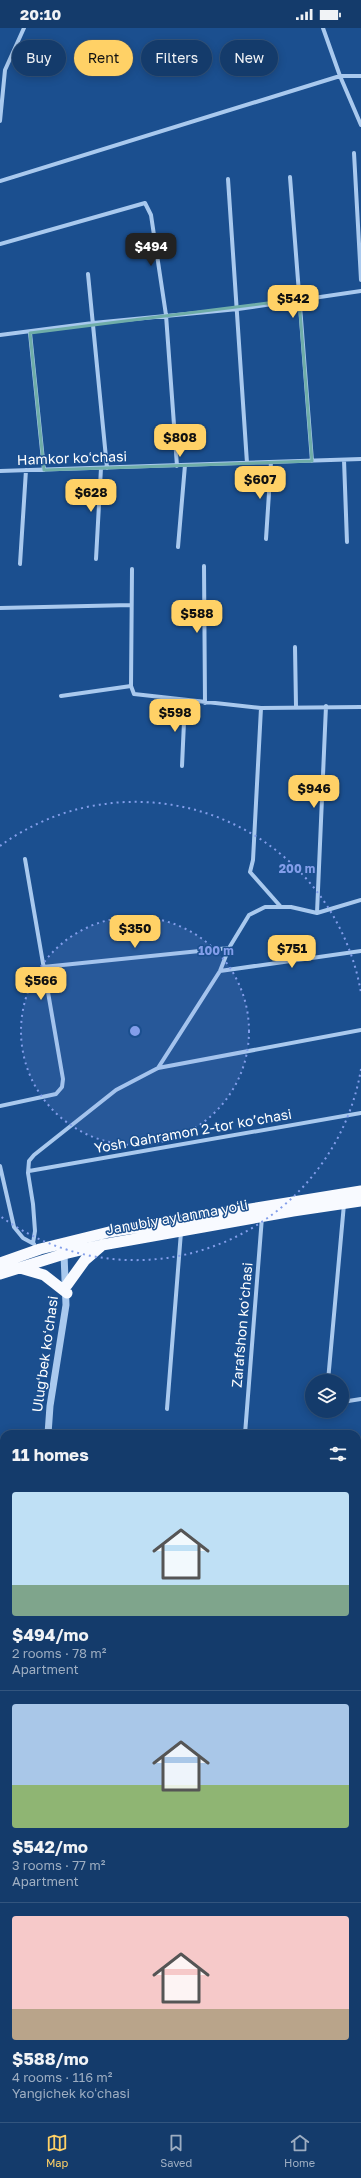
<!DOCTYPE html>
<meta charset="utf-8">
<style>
body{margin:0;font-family:"Golos Text",sans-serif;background:#214673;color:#f1f3f6;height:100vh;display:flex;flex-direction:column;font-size:15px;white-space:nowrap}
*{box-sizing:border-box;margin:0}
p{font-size:13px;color:#9dadc1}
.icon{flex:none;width:22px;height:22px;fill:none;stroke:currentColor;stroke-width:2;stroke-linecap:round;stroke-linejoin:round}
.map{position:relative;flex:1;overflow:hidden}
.side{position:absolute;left:0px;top:1402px;width:361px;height:692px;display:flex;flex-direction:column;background:#143b6b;border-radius:12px 12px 0 0;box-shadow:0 2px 10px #0003,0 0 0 1px #33557e}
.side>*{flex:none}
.hud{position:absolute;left:12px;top:12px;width:337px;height:36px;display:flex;gap:8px}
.controls{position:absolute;left:305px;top:1346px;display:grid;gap:8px}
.controls a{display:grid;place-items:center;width:44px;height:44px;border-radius:50%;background:#143b6b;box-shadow:0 2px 10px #0003,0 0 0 1px #33557e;font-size:20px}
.price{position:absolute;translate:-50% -34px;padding:0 9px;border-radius:8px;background:#ffd166;color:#111;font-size:13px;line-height:26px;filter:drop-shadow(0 1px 2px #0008)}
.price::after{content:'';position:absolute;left:50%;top:24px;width:12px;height:9px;margin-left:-6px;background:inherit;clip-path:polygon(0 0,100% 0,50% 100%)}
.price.active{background:#222;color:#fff}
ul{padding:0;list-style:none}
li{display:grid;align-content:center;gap:8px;height:212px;padding:0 12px}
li+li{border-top:1px solid #33557e}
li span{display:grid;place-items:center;height:124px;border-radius:4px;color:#555}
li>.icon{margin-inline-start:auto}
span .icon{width:72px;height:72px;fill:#fffc;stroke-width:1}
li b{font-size:17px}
h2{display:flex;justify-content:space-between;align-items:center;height:48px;padding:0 12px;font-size:17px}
.tag{padding:0 14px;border-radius:18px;background:#143b6b;box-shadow:0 2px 10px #0003,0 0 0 1px #33557e;font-size:14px;line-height:36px}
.tag.active{background:#ffd166;color:#111}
.status{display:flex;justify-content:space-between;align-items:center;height:28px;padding:0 20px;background:#143b6b;direction:ltr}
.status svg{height:11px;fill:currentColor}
.dock{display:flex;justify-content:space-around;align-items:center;height:56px;border-top:1px solid #33557e;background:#143b6b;font-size:11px;color:#9dadc1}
.dock a{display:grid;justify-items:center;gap:2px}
.dock .active{color:#ffd166}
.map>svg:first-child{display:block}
</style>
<div class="status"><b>20:10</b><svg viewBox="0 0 49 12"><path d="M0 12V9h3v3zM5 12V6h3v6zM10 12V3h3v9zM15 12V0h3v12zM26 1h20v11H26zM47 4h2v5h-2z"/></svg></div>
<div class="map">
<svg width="361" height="2094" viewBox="0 0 361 2094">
<rect width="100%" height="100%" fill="#1b4f8f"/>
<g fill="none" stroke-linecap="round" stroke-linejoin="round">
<!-- minor -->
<path stroke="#a9c9ee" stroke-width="4" d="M323,0L340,48L361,97
M0,93L5,42L24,0
M354,125L361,252
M290,149L312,433
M228,151L247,435
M0,153L340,48H361
M0,216L145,175L151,187L166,287L177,438
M88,246L107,440
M30,305L44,442
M0,307L93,295L238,281L361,263
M344,432L347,514
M0,443L361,431
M266,511L271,434
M178,519L185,437
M96,531L101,440
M20,536L26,442
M204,538L205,675
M132,541L131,658L134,666L261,680L361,679
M0,580L131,577
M295,619L296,678
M61,668L131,658
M261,680L253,832L250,844L281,879
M182,738L185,672
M317,885L326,678
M43,939L229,920
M220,943L361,923
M158,1040L361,1002
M0,1078L56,1066L62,1059L63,1051L25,831
M0,1138L14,1199L23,1210L34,1216
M29,1143L361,1085
M33,1215L35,1203L33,1176L28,1145L29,1133L34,1127L116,1062L158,1040L220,943L229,920L249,887L265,879H291L317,885L361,872
M328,1353L344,1176
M342,1374L361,1371
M167,1381L181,1204
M245,1406L262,1189
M0,1423L4,1419
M357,1454L361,1446
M357,1468L361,1467
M357,1516L361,1518
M1,1565H4
M0,1683H4
M0,1703L4,1693
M0,1917L4,1922
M0,2031L4,2035
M58,2090L63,2094"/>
<!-- tertiary -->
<path stroke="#a9c9ee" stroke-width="7" d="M48,1406L50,1378L66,1277L64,1226
M357,1768L361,1769
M77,2094L78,2090"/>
<!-- trunk -->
<path stroke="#f8faff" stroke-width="11" d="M0,1235L40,1221L109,1204L361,1163
M20,1240L44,1247L67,1265
M0,1246L64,1226L102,1217L293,1183L361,1173
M67,1257L85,1232L100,1219"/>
</g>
<!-- marked area -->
<path fill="none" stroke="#6fada8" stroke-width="3" stroke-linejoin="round" d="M299,271L312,433L44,442L30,305Z"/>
<!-- distance rings -->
<circle cx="135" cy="1003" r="114" fill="#839eea" fill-opacity=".12"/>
<g fill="none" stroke="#839eea" stroke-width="2" stroke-dasharray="2 4">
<circle cx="135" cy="1003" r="114"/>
<path d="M361 1041A229 229 0 0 1 0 1188M0 818A229 229 0 0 1 361 965"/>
</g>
<g text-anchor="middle" stroke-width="3" stroke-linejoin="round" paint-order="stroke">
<!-- street labels -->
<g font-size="14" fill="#fff" stroke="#1b4f8f">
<text transform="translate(72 430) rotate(-2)" y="5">Hamkor koʻchasi</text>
<text transform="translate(193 1103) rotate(-10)" y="5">Yosh Qahramon 2-tor koʼchasi</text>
<text transform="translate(177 1189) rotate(-10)" y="5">Janubiy aylanma yoʻli</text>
<text transform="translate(242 1297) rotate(-85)" y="5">Zarafshon koʻchasi</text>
<text transform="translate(45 1326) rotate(-82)" y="5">Ulugʻbek koʻchasi</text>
</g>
</g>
<circle cx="135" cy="1003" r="6" fill="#839eea" stroke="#1b4f8f" stroke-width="2"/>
<g font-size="12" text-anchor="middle" font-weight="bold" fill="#839eea" stroke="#1b4f8f" stroke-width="3" stroke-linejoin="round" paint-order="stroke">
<text x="297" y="845">200 m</text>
<text x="216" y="927">100 m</text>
</g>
</svg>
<div class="controls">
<a><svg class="icon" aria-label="layers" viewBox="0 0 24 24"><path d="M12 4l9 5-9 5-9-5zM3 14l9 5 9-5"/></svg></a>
</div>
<b class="price active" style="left:151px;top:239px">$494</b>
<b class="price" style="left:293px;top:291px">$542</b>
<b class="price" style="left:180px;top:430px">$808</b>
<b class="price" style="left:260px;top:472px">$607</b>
<b class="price" style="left:91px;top:485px">$628</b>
<b class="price" style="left:197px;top:606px">$588</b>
<b class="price" style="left:175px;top:705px">$598</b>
<b class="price" style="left:314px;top:781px">$946</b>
<b class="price" style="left:135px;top:921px">$350</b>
<b class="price" style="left:292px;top:941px">$751</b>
<b class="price" style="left:41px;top:973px">$566</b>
<div class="hud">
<a class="tag">Buy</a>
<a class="tag active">Rent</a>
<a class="tag">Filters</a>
<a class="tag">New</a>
</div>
<section class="side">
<h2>11 homes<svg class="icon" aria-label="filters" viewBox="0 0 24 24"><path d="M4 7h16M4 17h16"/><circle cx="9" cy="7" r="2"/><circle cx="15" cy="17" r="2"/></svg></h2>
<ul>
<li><span style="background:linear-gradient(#bfe0f5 75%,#7fa58c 0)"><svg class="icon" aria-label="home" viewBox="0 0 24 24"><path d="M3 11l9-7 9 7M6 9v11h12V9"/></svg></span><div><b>$494/mo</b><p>2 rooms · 78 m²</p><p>Apartment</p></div></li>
<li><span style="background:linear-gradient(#a9c7e8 65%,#8fb573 0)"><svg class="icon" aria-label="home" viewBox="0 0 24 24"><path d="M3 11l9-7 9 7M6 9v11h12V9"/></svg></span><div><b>$542/mo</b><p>3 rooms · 77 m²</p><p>Apartment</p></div></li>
<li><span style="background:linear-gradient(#f6c9c9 75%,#b9a48a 0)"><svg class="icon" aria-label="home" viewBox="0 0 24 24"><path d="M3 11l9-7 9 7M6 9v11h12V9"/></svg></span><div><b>$588/mo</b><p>4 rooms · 116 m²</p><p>Yangichek koʻchasi</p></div></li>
</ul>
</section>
</div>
<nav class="dock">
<a class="active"><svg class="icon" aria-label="map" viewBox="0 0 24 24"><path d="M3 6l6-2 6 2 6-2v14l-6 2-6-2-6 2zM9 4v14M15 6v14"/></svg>Map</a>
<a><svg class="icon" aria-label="saved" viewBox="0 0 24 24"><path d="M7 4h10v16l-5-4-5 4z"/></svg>Saved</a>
<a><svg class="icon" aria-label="home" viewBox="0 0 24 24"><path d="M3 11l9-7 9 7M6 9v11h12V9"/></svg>Home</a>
</nav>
